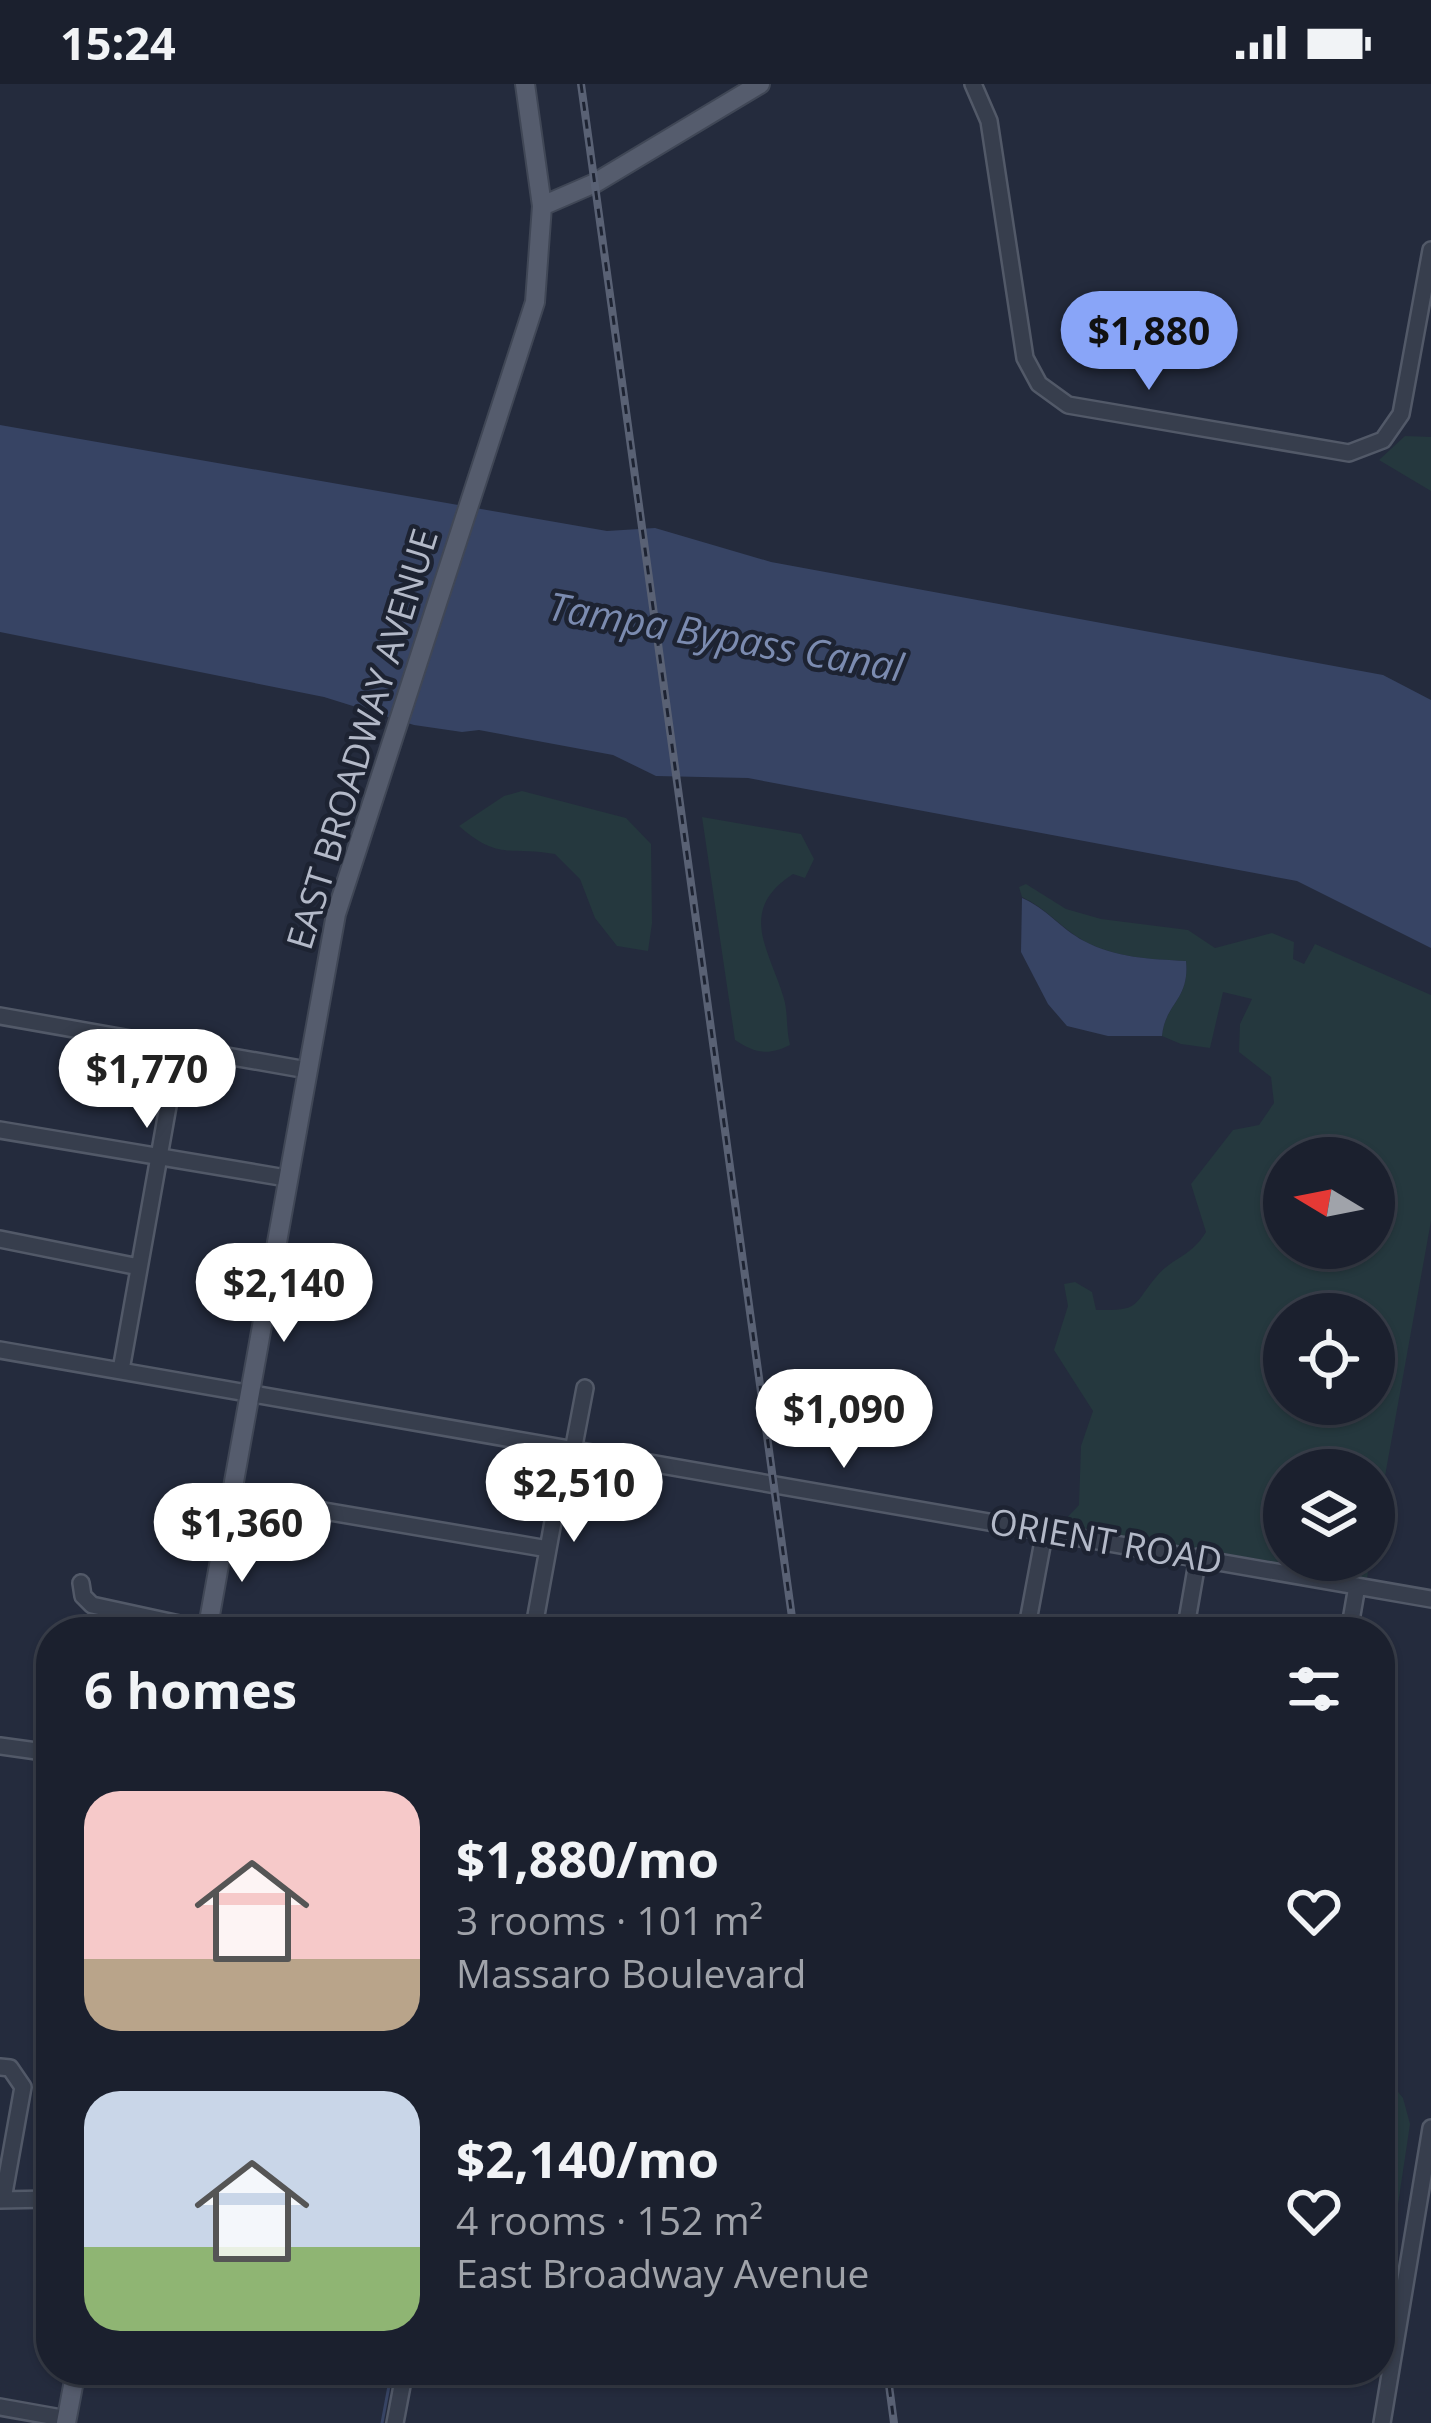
<!DOCTYPE html>
<meta charset="utf-8">
<style>
body{margin:0;font-family:"Open Sans",sans-serif;background:#282d3a;color:#f1f3f6;height:100vh;display:flex;flex-direction:column;font-size:45px;white-space:nowrap}
*{box-sizing:border-box;margin:0}
p{font-size:39px;color:#a0a3aa}
.icon{flex:none;width:66px;height:66px;fill:none;stroke:currentColor;stroke-width:2;stroke-linecap:round;stroke-linejoin:round}
.map{position:relative;flex:1;overflow:hidden}
.details{position:absolute;left:36px;top:1533px;width:1359px;height:768px;display:flex;flex-direction:column;background:#1b202e;border-radius:48px;box-shadow:0 3px 9px #0004,0 0 0 3px #393e4a}
.details>*{flex:none}
.needle{width:78px;rotate:280deg}
.controls{position:absolute;left:1263px;top:1053px;display:grid;gap:24px}
.controls a{display:grid;place-items:center;width:132px;height:132px;border-radius:50%;background:#1b202e;box-shadow:0 3px 9px #0004,0 0 0 3px #393e4a;font-size:60px}
.price{position:absolute;translate:-50% -102px;padding:0 27px;border-radius:42px;background:#fff;color:#222;font-size:39px;line-height:78px;filter:drop-shadow(0 3px 6px #0008)}
.price::after{content:'';position:absolute;left:50%;top:72px;width:36px;height:27px;margin-left:-18px;background:inherit;clip-path:polygon(0 0,100% 0,50% 100%)}
.price.active{background:#89a5f8;color:#111}
ul{padding:0;list-style:none}
li{display:flex;align-items:center;gap:36px;height:300px;padding:0 48px}
li span{display:grid;place-items:center;flex:none;width:336px;height:240px;border-radius:36px;color:#555}
li>.icon{margin-inline-start:auto}
span .icon{width:144px;height:144px;fill:#fffc;stroke-width:1}
li b{font-size:51px}
h2{display:flex;justify-content:space-between;align-items:center;height:144px;padding:0 48px;font-size:51px}
.status{display:flex;justify-content:space-between;align-items:center;height:84px;padding:0 60px;background:#1b202e;direction:ltr}
.status svg{height:33px;fill:currentColor}
.map>svg:first-child{display:block}
</style>
<div class="status"><b>15:24</b><svg viewBox="0 0 49 12"><path d="M0 12V9h3v3zM5 12V6h3v6zM10 12V3h3v9zM15 12V0h3v12zM26 1h20v11H26zM47 4h2v5h-2z"/></svg></div>
<div class="map">
<svg width="1431" height="2339" viewBox="0 0 1431 2339">
<rect width="100%" height="100%" fill="#242b3d"/>
<!-- green -->
<path fill="#25383e" fill-rule="evenodd" d="M1405,352L1431,353V407L1379,376Z
M522,707L626,734L651,760L652,839L648,867L617,862L595,834L580,795L555,770C509,762 499,777 459,742L504,712Z
M702,733L801,750L814,775L805,794L793,790C736,827 770,866 784,915C788,929 786,946 790,961C768,972 755,969 735,956Z
M1026,800L1066,825L1101,835L1188,846L1215,864L1272,849L1294,858L1293,875L1304,880L1315,860L1431,911V1137L1374,1453V1386H1284V1476H1370L1367,1494L1060,1441L1079,1421L1081,1362L1093,1327L1054,1266L1068,1222L1064,1200L1075,1198L1092,1208L1096,1226C1142,1227 1132,1221 1157,1192C1173,1173 1191,1173 1206,1148L1191,1100L1233,1046L1259,1041L1274,1019L1271,993L1239,968L1240,940L1252,915L1223,908L1210,964L1181,960L1162,952C1165,919 1190,916 1186,877C1150,875 1116,874 1084,857C1061,844 1046,824 1022,813L1019,803ZM1284,1074H1374V1164H1284ZM1284,1230H1374V1320H1284Z
M1380,1991L1385,1992L1403,2014L1410,2040L1388,2187L1380,2207Z"/>
<!-- water -->
<path fill="#374464" d="M0,341L607,447L655,444L771,478L1383,591L1431,616V864L1297,797L748,694L656,692L613,671L479,646L462,648L414,641L324,613L0,548Z
M1022,814C1046,824 1061,845 1084,857C1116,874 1150,875 1186,877C1190,916 1165,919 1162,952H1108L1067,942L1048,920L1021,868Z"/>
<g fill="none" stroke-linecap="round" stroke-linejoin="round">
<!-- stream -->
<path stroke="#374464" stroke-width="3" d="M382,2339L392,2286"/>
<!-- minor casing -->
<g stroke="#525968" stroke-width="20">
<path id="minor" d="M973,0L989,37L1025,274L1039,300L1068,321L1349,369L1383,356L1401,330L1431,166
M0,932L307,986
M0,1046L286,1094
M0,1155L139,1183
M0,1266L1431,1515
M121,1286L178,966
M573,1367L585,1304
M230,1411L548,1465
M81,1499L83,1512L92,1521L207,1546
M533,1548L566,1366
M1026,1548L1045,1446
M1185,1548L1198,1473
M1349,1548L1357,1502
M0,1662L51,1669
M0,1983L10,1984L23,2003L3,2115
M0,2116L51,2115
M0,2323L67,2335
M395,2339L405,2286
M1382,2339L1431,2044"/>
</g>
<!-- major casing -->
<g stroke="#404756" stroke-width="22">
<path id="major" d="M542,122L595,99L760,0
M207,1548L336,830L535,218L542,122L525,0
M66,2339L76,2286"/>
</g>
<!-- minor -->
<use href="#minor" stroke="#373e4d" stroke-width="15"/>
<!-- major -->
<use href="#major" stroke="#555c6d" stroke-width="18"/>
<!-- rail casing -->
<g stroke="#596174" stroke-width="8">
<path id="rail" d="M581,0L794,1548
M887,2286L894,2339"/>
</g>
<!-- rail -->
<use href="#rail" stroke="#1d2332" stroke-width="3" stroke-dasharray="9" stroke-linecap="butt"/>
</g>
<g text-anchor="middle" stroke-width="9" stroke-linejoin="round" paint-order="stroke">
<!-- street labels -->
<g font-size="36" fill="#b3b9c8" stroke="#1d2332">
<text transform="translate(362 655) rotate(-73)" y="13">EAST BROADWAY AVENUE</text>
<text transform="translate(1106 1457) rotate(10)" y="13">ORIENT ROAD</text>
</g>
<!-- water labels -->
<g font-size="39" font-style="italic" fill="#7b8bb0" stroke="#1d2332">
<text transform="translate(726 553) rotate(10)" y="14">Tampa Bypass Canal</text>
</g>
</g>
</svg>
<div class="controls">
<a><svg class="needle" viewBox="-14 -14 28 28"><path d="M0-13l5 13h-10z" fill="#e53935"/><path d="M0 13l5-13h-10z" fill="#a0a3aa"/></svg></a>
<a><svg class="icon" aria-label="locate" viewBox="0 0 24 24"><circle cx="12" cy="12" r="6"/><path d="M12 2v4M12 18v4M2 12h4M18 12h4"/></svg></a>
<a><svg class="icon" aria-label="layers" viewBox="0 0 24 24"><path d="M12 4l9 5-9 5-9-5zM3 14l9 5 9-5"/></svg></a>
</div>
<b class="price active" style="left:1149px;top:309px">$1,880</b>
<b class="price" style="left:147px;top:1047px">$1,770</b>
<b class="price" style="left:284px;top:1261px">$2,140</b>
<b class="price" style="left:844px;top:1387px">$1,090</b>
<b class="price" style="left:574px;top:1461px">$2,510</b>
<b class="price" style="left:242px;top:1501px">$1,360</b>
<section class="details">
<h2>6 homes<svg class="icon" aria-label="filters" viewBox="0 0 24 24"><path d="M4 7h16M4 17h16"/><circle cx="9" cy="7" r="2"/><circle cx="15" cy="17" r="2"/></svg></h2>
<ul>
<li><span style="background:linear-gradient(#f6c9c9 70%,#b9a48a 0)"><svg class="icon" aria-label="home" viewBox="0 0 24 24"><path d="M3 11l9-7 9 7M6 9v11h12V9"/></svg></span><div><b>$1,880/mo</b><p>3 rooms · 101 m²</p><p>Massaro Boulevard</p></div><svg class="icon" aria-label="heart" viewBox="0 0 24 24"><path d="M12 20l-8-8c-3-5 5-10 8-4 3-6 11-1 8 4z"/></svg></li>
<li><span style="background:linear-gradient(#c9d6e8 65%,#8fb573 0)"><svg class="icon" aria-label="home" viewBox="0 0 24 24"><path d="M3 11l9-7 9 7M6 9v11h12V9"/></svg></span><div><b>$2,140/mo</b><p>4 rooms · 152 m²</p><p>East Broadway Avenue</p></div><svg class="icon" aria-label="heart" viewBox="0 0 24 24"><path d="M12 20l-8-8c-3-5 5-10 8-4 3-6 11-1 8 4z"/></svg></li>
</ul>
</section>
</div>
